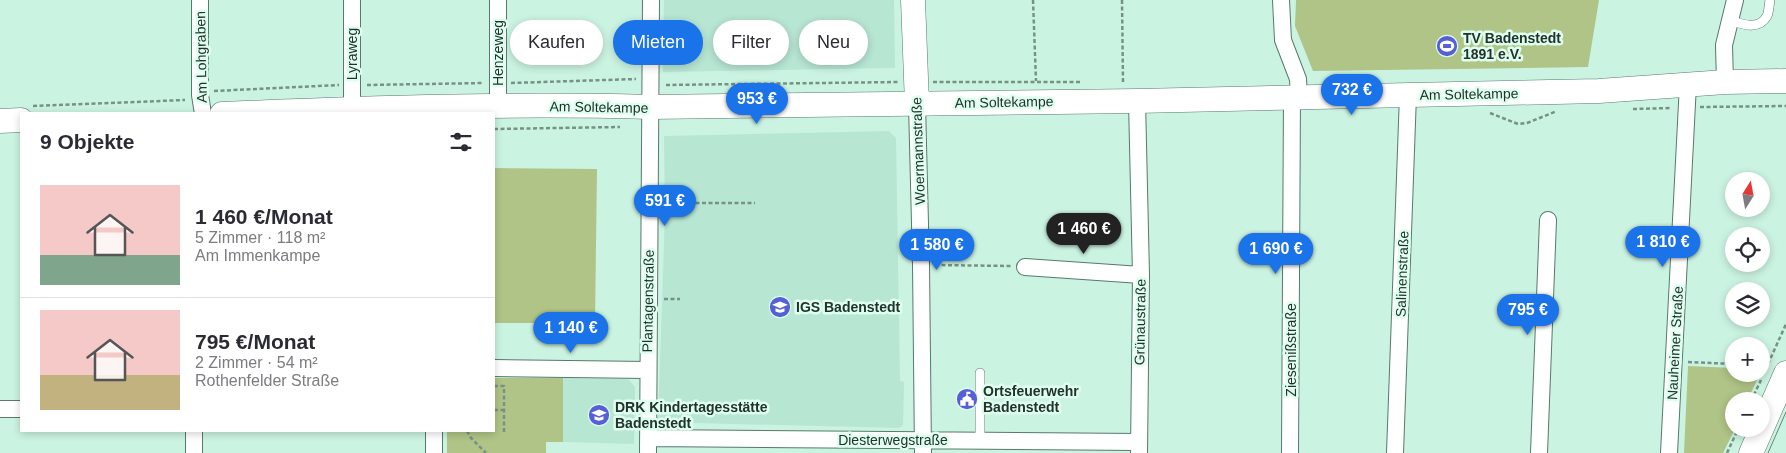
<!DOCTYPE html>
<html lang="de">
<meta charset="utf-8">
<style>
body{margin:0;font-family:Arial,sans-serif;background:#f2f2f3;color:#2b2b33;height:100vh;display:flex;flex-direction:column;font-size:19px;white-space:nowrap}
*{box-sizing:border-box;margin:0}
p{font-size:16px;color:#7c7c81}
.icon{flex:none;width:28px;height:28px;fill:none;stroke:currentColor;stroke-width:2;stroke-linecap:round;stroke-linejoin:round}
.map{position:relative;flex:1;overflow:hidden}
.panel{position:absolute;left:20px;top:112px;width:475px;height:320px;display:flex;flex-direction:column;background:#fff;border-radius:0px;box-shadow:0 2px 8px #0003}
.panel>*{flex:none}
.banner{position:absolute;left:510px;top:20px;width:475px;height:45px;display:flex;gap:10px}
.needle{width:32px;rotate:11deg}
.fabs{position:absolute;left:1725px;top:172px;display:grid;gap:10px}
.fabs a{display:grid;place-items:center;width:45px;height:45px;border-radius:50%;background:#fff;box-shadow:0 2px 8px #0003;font-size:25px}
.price{position:absolute;translate:-50% -42px;padding:0 11px;border-radius:18px;background:#1a73e8;color:#fff;font-size:16px;line-height:32px;filter:drop-shadow(0 1px 2px #0008)}
.price::after{content:'';position:absolute;left:50%;top:30px;width:15px;height:11px;margin-left:-8px;background:inherit;clip-path:polygon(0 0,100% 0,50% 100%)}
.price.selected{background:#222;color:#fff}
ul{padding:0;list-style:none}
li{display:flex;align-items:center;gap:15px;height:125px;padding:0 20px}
li+li{border-top:1px solid #e1e1e2}
li span{display:grid;place-items:center;flex:none;width:140px;height:100px;border-radius:0px;color:#555}
li>.icon{margin-inline-start:auto}
span .icon{width:60px;height:60px;fill:#fffc;stroke-width:1}
li b{font-size:21px}
h2{display:flex;justify-content:space-between;align-items:center;height:60px;padding:0 20px;font-size:21px}
.tag{padding:0 18px;border-radius:22px;background:#fff;box-shadow:0 2px 8px #0003;font-size:18px;line-height:45px}
.tag.selected{background:#1a73e8;color:#fff}
.map>svg:first-child{display:block}
</style>
<div class="map">
<svg width="1786" height="453" viewBox="0 0 1786 453">
<rect width="100%" height="100%" fill="#cbf3e1"/>
<!-- built -->
<path fill="#b7e6d3" d="M664,0H894L895,68L663,72Z
M889,131L896,138L900,381L904,382L903,425L899,428L658,422L665,213L664,136Z
M563,378L628,379L635,387L634,444L563,442Z"/>
<!-- green -->
<path fill="#afc486" d="M1296,0H1599L1588,67L1313,71L1295,26Z
M494,168L597,169L595,323H494Z
M1688,366L1734,368V374H1760L1747,401H1734L1735,429L1723,453H1684Z
M494,378H563V442H546V453H447V431H494Z"/>
<g fill="none" stroke-linecap="round" stroke-linejoin="round">
<!-- lane casing -->
<g stroke="#567a6b" stroke-width="10">
<path id="lane" d="M1729,20C1741,24 1759,31 1767,16C1769,12 1769,5 1770,0
M980,373V441"/>
</g>
<!-- street casing -->
<g stroke="#567a6b" stroke-width="18">
<path id="street" d="M200,0V95L203,114
M352,0V108
M1281,0L1283,40L1298,79L1299,97
M1725,82L1724,45L1735,0
M1137,101L1141,275L1139,453
M917,104L921,264L923,453
M498,106V0
M1025,267L1141,275
M494,368L648,370
M0,409H21
M434,431V453
M648,438L1139,442
M194,453V431
M648,453L651,0
M1290,453L1292,97
M1395,453L1408,95
M1539,453L1548,220
M1669,453L1688,84"/>
</g>
<!-- secondary casing -->
<g stroke="#567a6b" stroke-width="25">
<path id="secondary" d="M913,0L917,104
M222,114C365,108 507,103 650,107L1137,101L1599,91L1725,82L1786,81
M0,121L21,120
M1751,453L1786,373"/>
</g>
<!-- path -->
<path stroke="#769286" stroke-width="2.5" stroke-dasharray="4 2.5" stroke-linecap="butt" d="M1033,0L1036,81
M1122,0L1123,82
M933,82H1080
M511,83L636,79
M367,85L484,83
M666,85L898,82
M214,91L339,85
M33,106L185,100
M1700,107L1786,106
M1633,109L1672,108
M1490,113L1518,124L1527,123L1557,111
M494,129L620,127
M663,203H755
M935,265L1012,266
M664,299H680
M1688,362L1734,364
M1768,364L1786,324
M1761,365H1768
M494,386H504V434
M1751,401L1761,380
M494,410H504
M467,431L471,438L486,453
M1727,453L1738,429"/>
<!-- lane -->
<use href="#lane" stroke="#fff" stroke-width="9"/>
<!-- street -->
<use href="#street" stroke="#fff" stroke-width="16"/>
<!-- secondary -->
<use href="#secondary" stroke="#fff" stroke-width="24"/>
<!-- tram -->
<path stroke="#698378" stroke-width="1" d="M1768,453L1786,412"/>
</g>
<!-- icons -->
<defs>
<g id="stadium-disc" transform="scale(1.125)"><circle r="9.5" fill="#555fd6" stroke="#defef0"/><path d="M0-5a6.5 5 0 1 0 0 10a6.5 5 0 1 0 0-10ZM-3.5-1.8h7v3.6h-7Z" fill="#fff"/></g>
<g id="school-disc" transform="scale(1.125)"><circle r="9.5" fill="#555fd6" stroke="#defef0"/><path d="M0-5L7-2L0 1L-7-2ZM-4 1L0 2.5L4 1V4Q0 6-4 4Z" fill="#fff"/></g>
<g id="civic-disc" transform="scale(1.125)"><circle r="9.5" fill="#555fd6" stroke="#defef0"/><path d="M-.6-6.5H3V-4.5H.6V-3L4-1V1h2V6H-6V1h2V-1L-.6-3ZM-1.2 2.5V6h2.4V2.5Z" fill="#fff"/></g>
</defs>
<g fill-rule="evenodd">
<use href="#stadium-disc" x="1447" y="46"/>
<use href="#school-disc" x="780" y="307"/>
<use href="#civic-disc" x="967" y="399"/>
<use href="#school-disc" x="599" y="415"/>
</g>
<g text-anchor="middle" stroke-width="5" stroke-linejoin="round" paint-order="stroke">
<!-- poi labels -->
<g font-size="14" font-weight="bold" fill="#23332c" stroke="#defef0" text-anchor="start">
<text x="1463" y="43">TV Badenstedt<tspan x="1463" dy="16">1891 e.V.</tspan></text>
<text x="796" y="312">IGS Badenstedt</text>
<text x="983" y="396">Ortsfeuerwehr<tspan x="983" dy="16">Badenstedt</tspan></text>
<text x="615" y="412">DRK Kindertagesstätte<tspan x="615" dy="16">Badenstedt</tspan></text>
</g>
<!-- street labels -->
<g font-size="14" fill="#23332c" stroke="#defef0">
<text transform="translate(498 53) rotate(-90)" y="5">Henzeweg</text>
<text transform="translate(352 54) rotate(-90)" y="5">Lyraweg</text>
<text transform="translate(201 57) rotate(-91)" y="5">Am Lohgraben</text>
<text transform="translate(1469 94) rotate(-1)" y="5">Am Soltekampe</text>
<text transform="translate(1004 102) rotate(-1)" y="5">Am Soltekampe</text>
<text transform="translate(599 107) rotate(1)" y="5">Am Soltekampe</text>
<text transform="translate(918 151) rotate(-92)" y="5">Woermannstraße</text>
<text transform="translate(1402 274) rotate(-88)" y="5">Salinenstraße</text>
<text transform="translate(648 301) rotate(-89)" y="5">Plantagenstraße</text>
<text transform="translate(1140 322) rotate(-89)" y="5">Grünaustraße</text>
<text transform="translate(1675 343) rotate(-87)" y="5">Nauheimer Straße</text>
<text transform="translate(1291 350) rotate(-90)" y="5">Ziesenißstraße</text>
<text x="893" y="445">Diesterwegstraße</text>
</g>
</g>
</svg>
<div class="fabs">
<a><svg class="needle" viewBox="-14 -14 28 28"><path d="M0-13l5 13h-10z" fill="#e53935"/><path d="M0 13l5-13h-10z" fill="#7c7c81"/></svg></a>
<a><svg class="icon" aria-label="locate" viewBox="0 0 24 24"><circle cx="12" cy="12" r="6"/><path d="M12 2v4M12 18v4M2 12h4M18 12h4"/></svg></a>
<a><svg class="icon" aria-label="layers" viewBox="0 0 24 24"><path d="M12 4l9 5-9 5-9-5zM3 14l9 5 9-5"/></svg></a>
<a>+</a>
<a>−</a>
</div>
<b class="price" style="left:1352px;top:116px">732 €</b>
<b class="price" style="left:757px;top:125px">953 €</b>
<b class="price" style="left:665px;top:227px">591 €</b>
<b class="price selected" style="left:1084px;top:255px">1 460 €</b>
<b class="price" style="left:1663px;top:268px">1 810 €</b>
<b class="price" style="left:937px;top:271px">1 580 €</b>
<b class="price" style="left:1276px;top:275px">1 690 €</b>
<b class="price" style="left:1528px;top:336px">795 €</b>
<b class="price" style="left:571px;top:354px">1 140 €</b>
<div class="banner">
<a class="tag">Kaufen</a>
<a class="tag selected">Mieten</a>
<a class="tag">Filter</a>
<a class="tag">Neu</a>
</div>
<section class="panel">
<h2>9 Objekte<svg class="icon" aria-label="filters" viewBox="0 0 24 24"><path d="M4 7h16M4 17h16"/><circle cx="9" cy="7" r="2"/><circle cx="15" cy="17" r="2"/></svg></h2>
<ul>
<li><span style="background:linear-gradient(#f6c9c9 70%,#7fa58c 0)"><svg class="icon" aria-label="home" viewBox="0 0 24 24"><path d="M3 11l9-7 9 7M6 9v11h12V9"/></svg></span><div><b>1 460 €/Monat</b><p>5 Zimmer · 118 m²</p><p>Am Immenkampe</p></div></li>
<li><span style="background:linear-gradient(#f6c9c9 65%,#c2b280 0)"><svg class="icon" aria-label="home" viewBox="0 0 24 24"><path d="M3 11l9-7 9 7M6 9v11h12V9"/></svg></span><div><b>795 €/Monat</b><p>2 Zimmer · 54 m²</p><p>Rothenfelder Straße</p></div></li>
</ul>
</section>
</div>
